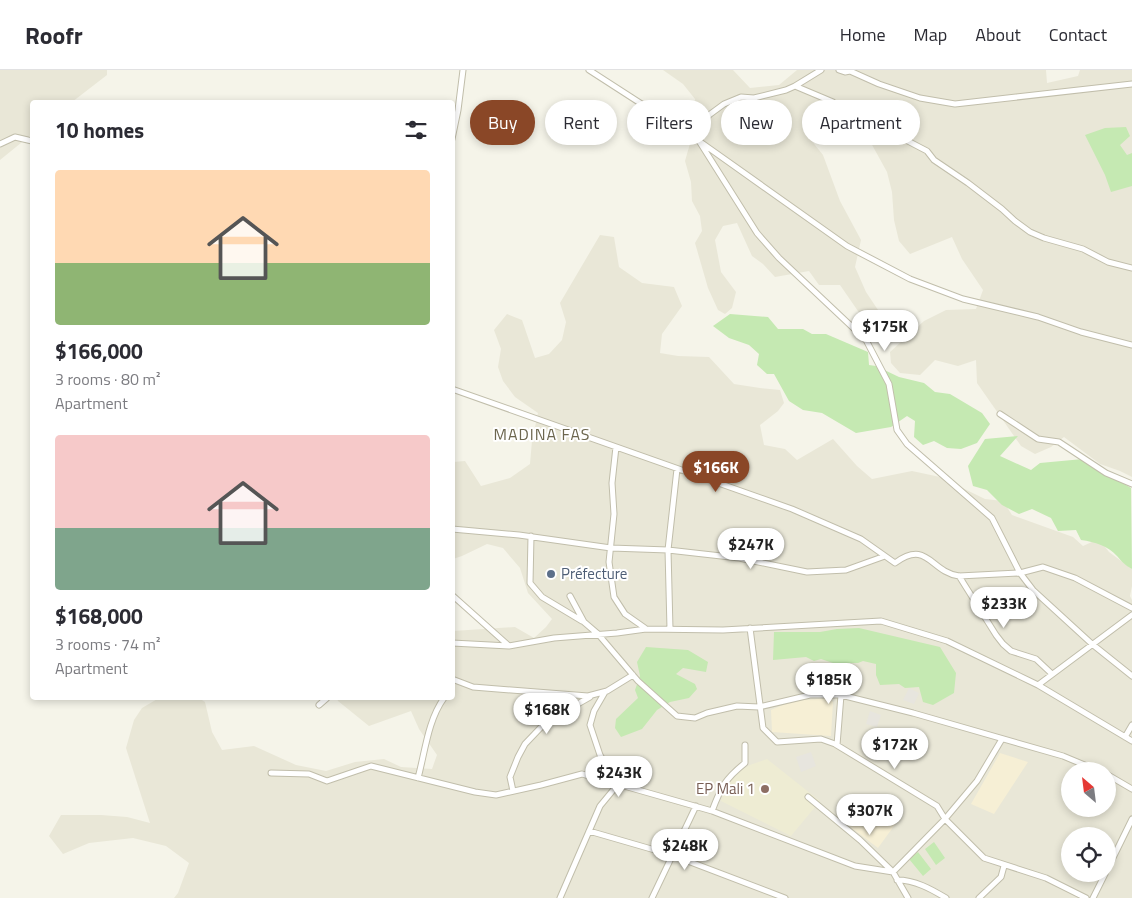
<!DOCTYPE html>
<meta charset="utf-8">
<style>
body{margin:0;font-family:"Titillium Web",sans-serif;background:#f7f7f7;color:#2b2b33;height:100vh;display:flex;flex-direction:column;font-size:19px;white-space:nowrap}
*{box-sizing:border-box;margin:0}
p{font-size:16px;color:#7c7c81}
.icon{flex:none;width:28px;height:28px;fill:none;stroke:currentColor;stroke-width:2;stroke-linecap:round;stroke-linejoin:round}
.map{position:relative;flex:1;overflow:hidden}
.details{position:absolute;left:30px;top:30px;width:425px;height:600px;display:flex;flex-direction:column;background:#fff;border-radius:5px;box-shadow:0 2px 8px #0003}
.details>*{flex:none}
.hud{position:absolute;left:470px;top:30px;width:475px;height:45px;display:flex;gap:10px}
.needle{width:32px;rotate:332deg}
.tools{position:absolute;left:1061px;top:692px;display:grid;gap:10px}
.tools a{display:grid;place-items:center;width:55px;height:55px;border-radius:50%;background:#fff;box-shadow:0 2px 8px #0003;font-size:25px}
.price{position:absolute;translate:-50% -42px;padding:0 11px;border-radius:18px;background:#fff;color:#222;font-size:16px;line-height:32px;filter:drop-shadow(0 1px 2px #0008)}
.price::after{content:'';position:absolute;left:50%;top:30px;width:15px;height:11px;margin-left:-8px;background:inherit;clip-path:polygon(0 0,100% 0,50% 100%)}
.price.selected{background:#8a4727;color:#fff}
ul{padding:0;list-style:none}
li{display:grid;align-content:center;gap:10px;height:265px;padding:0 25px}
li span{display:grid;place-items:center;height:155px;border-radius:5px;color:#555}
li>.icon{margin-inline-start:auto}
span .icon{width:90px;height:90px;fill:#fffc;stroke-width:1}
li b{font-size:21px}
h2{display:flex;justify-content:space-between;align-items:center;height:60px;padding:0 25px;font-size:21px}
.pill{padding:0 18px;border-radius:22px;background:#fff;box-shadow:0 2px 8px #0003;font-size:18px;line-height:45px}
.pill.selected{background:#8a4727;color:#fff}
header{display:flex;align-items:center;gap:30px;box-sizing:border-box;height:70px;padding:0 25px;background:#fff;border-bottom:1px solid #e1e1e2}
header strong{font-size:24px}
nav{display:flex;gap:28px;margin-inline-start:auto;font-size:18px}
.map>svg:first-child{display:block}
</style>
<header>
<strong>Roofr</strong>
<nav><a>Home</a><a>Map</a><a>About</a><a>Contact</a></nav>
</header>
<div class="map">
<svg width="1132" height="828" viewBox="0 0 1132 828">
<rect width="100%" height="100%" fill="#f5f4e9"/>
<!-- residential -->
<path fill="#e9e7d7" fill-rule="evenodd" d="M0,0H107V5L72,32H32V64L0,90Z
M663,0H733L750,18L779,15L797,0H1046L1047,13L1078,6L1080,0H1132V407L1120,401L1100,394L1064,367L1051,377L1035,384L1021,376L977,313L976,290L958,296L935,290L920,305L900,303L891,293L890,282L924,251L946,240L976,239L983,220L962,189L952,167L910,184L899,171L894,150L892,122L887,102L860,53L823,42L812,51L811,70L823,85L840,131L861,170L855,197L866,222L882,246L869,257L840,215H819L809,201L775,207L763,194L752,186L737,153L723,156L715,170L721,202L736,222L732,238L725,244L718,240L708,218L695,173L702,161L700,146L692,131L691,112L685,91L697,49L695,29L683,14Z
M600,165L614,167L619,197L642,213L674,217L682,236L662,264L660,283L678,286L709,287L734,314L760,318L780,320L784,333L778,341L760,355L764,375L785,379L797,390L833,369L857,396L872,409L912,401L940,407L985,429L1003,431L1012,445L1073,467L1083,476L1094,471L1102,473L1109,482L1132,499V516L1130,526L1132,530V828H174L178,823L189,793L166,776L133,768L89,773L63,784L49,766L61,745H101L127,747L150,753L126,678L134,650L142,638L159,628H199L205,632L212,662L222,680L254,676L296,695L326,701L355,692L384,689L401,697L432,699L437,685L419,659L411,641L369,656L338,631L337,628H452L453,561L515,557L534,568L546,557L552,549L528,523L520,498L503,478L487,474L462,486L453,489V392L465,391L481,416L510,408L530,394L532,371L538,343L515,327L503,311L498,297L501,279L494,260L507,244L522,250L535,288L549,284L562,270L566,252L560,233ZM1070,701H1108V739H1070ZM1070,766H1108V804H1070Z"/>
<!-- commercial -->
<path fill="#f6efd5" d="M829,628L833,632L831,666L772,662L771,640L792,631Z
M1000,683L1028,692L994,744L971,734Z
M876,732L899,749L878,778L844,752L859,737Z"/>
<!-- industrial -->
<path fill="#e7e5de" d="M909,618L919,623L914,634L903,630Z
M870,641L881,645L877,657L866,654Z
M811,682L816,696L801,702L796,687Z"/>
<!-- education -->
<path fill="#eeecd3" d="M767,689L820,731L791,766L721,731L731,706L750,695Z"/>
<!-- green -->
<path fill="#c5e9b2" d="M1126,57L1130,66L1120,75L1127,85L1132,83V116L1111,122L1105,105L1085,65L1105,58Z
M730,244L768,247L778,259H803L812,264H826L868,282L869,295L876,296L899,307L924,313L935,322L950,324L982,343L990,354L977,373L961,379L947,378L934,371L923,375L914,367L915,351L907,346L891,357L856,363L822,343L803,340L789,331L774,304H767L757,295L759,284L749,275L729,268L713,256Z
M1018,366L1000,386L1031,400L1040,393L1083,389L1131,418L1132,499C1125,495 1122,492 1117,486C1108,476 1095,472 1081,470L1076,460L1058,461L1051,448L1032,439L1019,444L1002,435L987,420L973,416L968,396L985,369Z
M859,558L940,577L956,603L954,623L933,635L923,632L919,617L905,618L899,614L880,615L876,605V594L863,591L858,593H833L821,589L814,591L806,587L773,590L774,562H820L837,559Z
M646,577L688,580L708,592L706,602L683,598L676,604L695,614L697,619L689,628L670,632L657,640L642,659L621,667L615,658L616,649L638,628L635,620L640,606L637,592Z
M934,772L945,788L936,795L925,779Z
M918,782L931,799L923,806L909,789Z"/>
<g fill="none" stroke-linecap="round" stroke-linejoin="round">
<!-- minor casing -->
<g stroke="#c1beab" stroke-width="7">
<path id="minor" d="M589,0L699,71L757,163L779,188L866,270L889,314L897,360L907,374L992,448L1020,503L1033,520L1092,574L1132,606
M839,0L845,2L850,1L879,14L920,28L955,34L1132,14
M795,16L821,0
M452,69L458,40L463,0
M0,74L15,67L32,71
M1132,198L1108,192L1083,179L1044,168L1030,162L1015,151L1002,139L968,113L934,90L927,81L852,42L843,41L833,32L795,16L786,20L754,28L741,27L724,34L709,45L700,59L699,71L847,176L910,209L963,229L1038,247L1081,262L1132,275
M452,319L792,439L861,469L895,493C928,469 930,502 959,506L1020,503L1043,497L1075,508L1132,538
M1000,344L1038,369L1059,372L1106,403L1132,414
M616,377L612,413L614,444L609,492L614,527L625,544L645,558
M452,459L519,465L611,478L668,480L739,488L807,502L846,500L885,486
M531,466L530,513L542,527L582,551
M959,506L996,565L1003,574L1011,581L1036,589L1052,604
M452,525L509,576L554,568L617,563L646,559L723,560L881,551L947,571L1038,615L1132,671
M570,526L584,552L598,564L638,611L677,646L695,648L707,643L737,636L759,637L810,625H841L913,643L1063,686L1099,701
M750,558L763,658L777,672L821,669L835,674L937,736L945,749L984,788L1046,808L1086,828
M670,559L668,480L677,399
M452,573L509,576
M452,609L473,617L588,626L607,621L633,605
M1038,615L1132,545
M319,635L327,628
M1125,667L1132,655
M837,675L841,625
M271,703L309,704L327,711L371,696L475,722L496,725L541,715L582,704L712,741L855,796L893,802L945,749L977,711L1002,669
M1108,705L1132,719
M418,708C425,682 428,650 444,628
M513,721L510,707L518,687L525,674L546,652L590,627
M808,727L860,770L893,802L908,828
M712,741C721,717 725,709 745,693V675
M589,761L672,785L785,828
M1108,798L1132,749
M897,810C915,810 931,819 946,828
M560,828L600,736L619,713L610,703L600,685L590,655L594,641L605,622
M652,828L696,736
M979,828L1001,807L1004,796
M1093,828L1105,804"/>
</g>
<!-- minor -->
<use href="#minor" stroke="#fff" stroke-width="5"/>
</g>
<!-- markers -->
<circle fill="#5c6f8a" stroke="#fff" stroke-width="2" cx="551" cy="504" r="5"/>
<circle fill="#8d6e63" stroke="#fff" stroke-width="2" cx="765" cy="719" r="5"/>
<g text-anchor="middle" stroke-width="4" stroke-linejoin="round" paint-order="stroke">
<!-- service labels -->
<g font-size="15" fill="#4e5e75" stroke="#fff" text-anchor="start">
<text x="561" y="509">Préfecture</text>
</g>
<!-- education labels -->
<g font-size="15" fill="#785e54" stroke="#fff" text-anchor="end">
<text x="755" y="724">EP Mali 1</text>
</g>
<!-- neighbourhood labels -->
<g font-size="16" letter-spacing="1" fill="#6c664e" stroke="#fff">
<text x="542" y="370">MADINA FAS</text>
</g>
</g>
</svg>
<div class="tools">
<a><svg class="needle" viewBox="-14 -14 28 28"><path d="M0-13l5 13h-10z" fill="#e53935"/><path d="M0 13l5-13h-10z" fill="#7c7c81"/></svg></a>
<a><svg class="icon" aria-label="locate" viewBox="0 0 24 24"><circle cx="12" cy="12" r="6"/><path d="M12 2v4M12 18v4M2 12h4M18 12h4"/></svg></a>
</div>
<b class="price" style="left:885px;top:282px">$175K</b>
<b class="price selected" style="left:716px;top:423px">$166K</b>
<b class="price" style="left:751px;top:500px">$247K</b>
<b class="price" style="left:1004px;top:559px">$233K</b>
<b class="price" style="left:829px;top:635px">$185K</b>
<b class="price" style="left:547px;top:665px">$168K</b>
<b class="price" style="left:895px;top:700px">$172K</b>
<b class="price" style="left:619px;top:728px">$243K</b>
<b class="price" style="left:870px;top:766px">$307K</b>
<b class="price" style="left:685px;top:801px">$248K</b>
<div class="hud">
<a class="pill selected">Buy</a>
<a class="pill">Rent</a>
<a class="pill">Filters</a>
<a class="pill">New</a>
<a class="pill">Apartment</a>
</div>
<section class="details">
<h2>10 homes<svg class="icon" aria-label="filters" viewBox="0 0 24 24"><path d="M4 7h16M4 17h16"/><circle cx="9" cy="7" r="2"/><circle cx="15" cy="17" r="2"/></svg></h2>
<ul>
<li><span style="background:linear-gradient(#ffd9b3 60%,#8fb573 0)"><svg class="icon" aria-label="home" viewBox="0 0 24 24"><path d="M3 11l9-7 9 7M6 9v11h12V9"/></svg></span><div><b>$166,000</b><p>3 rooms · 80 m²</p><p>Apartment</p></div></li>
<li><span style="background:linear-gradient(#f6c9c9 60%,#7fa58c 0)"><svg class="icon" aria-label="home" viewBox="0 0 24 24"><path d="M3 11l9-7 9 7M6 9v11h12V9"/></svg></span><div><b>$168,000</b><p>3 rooms · 74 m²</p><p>Apartment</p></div></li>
</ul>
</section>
</div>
